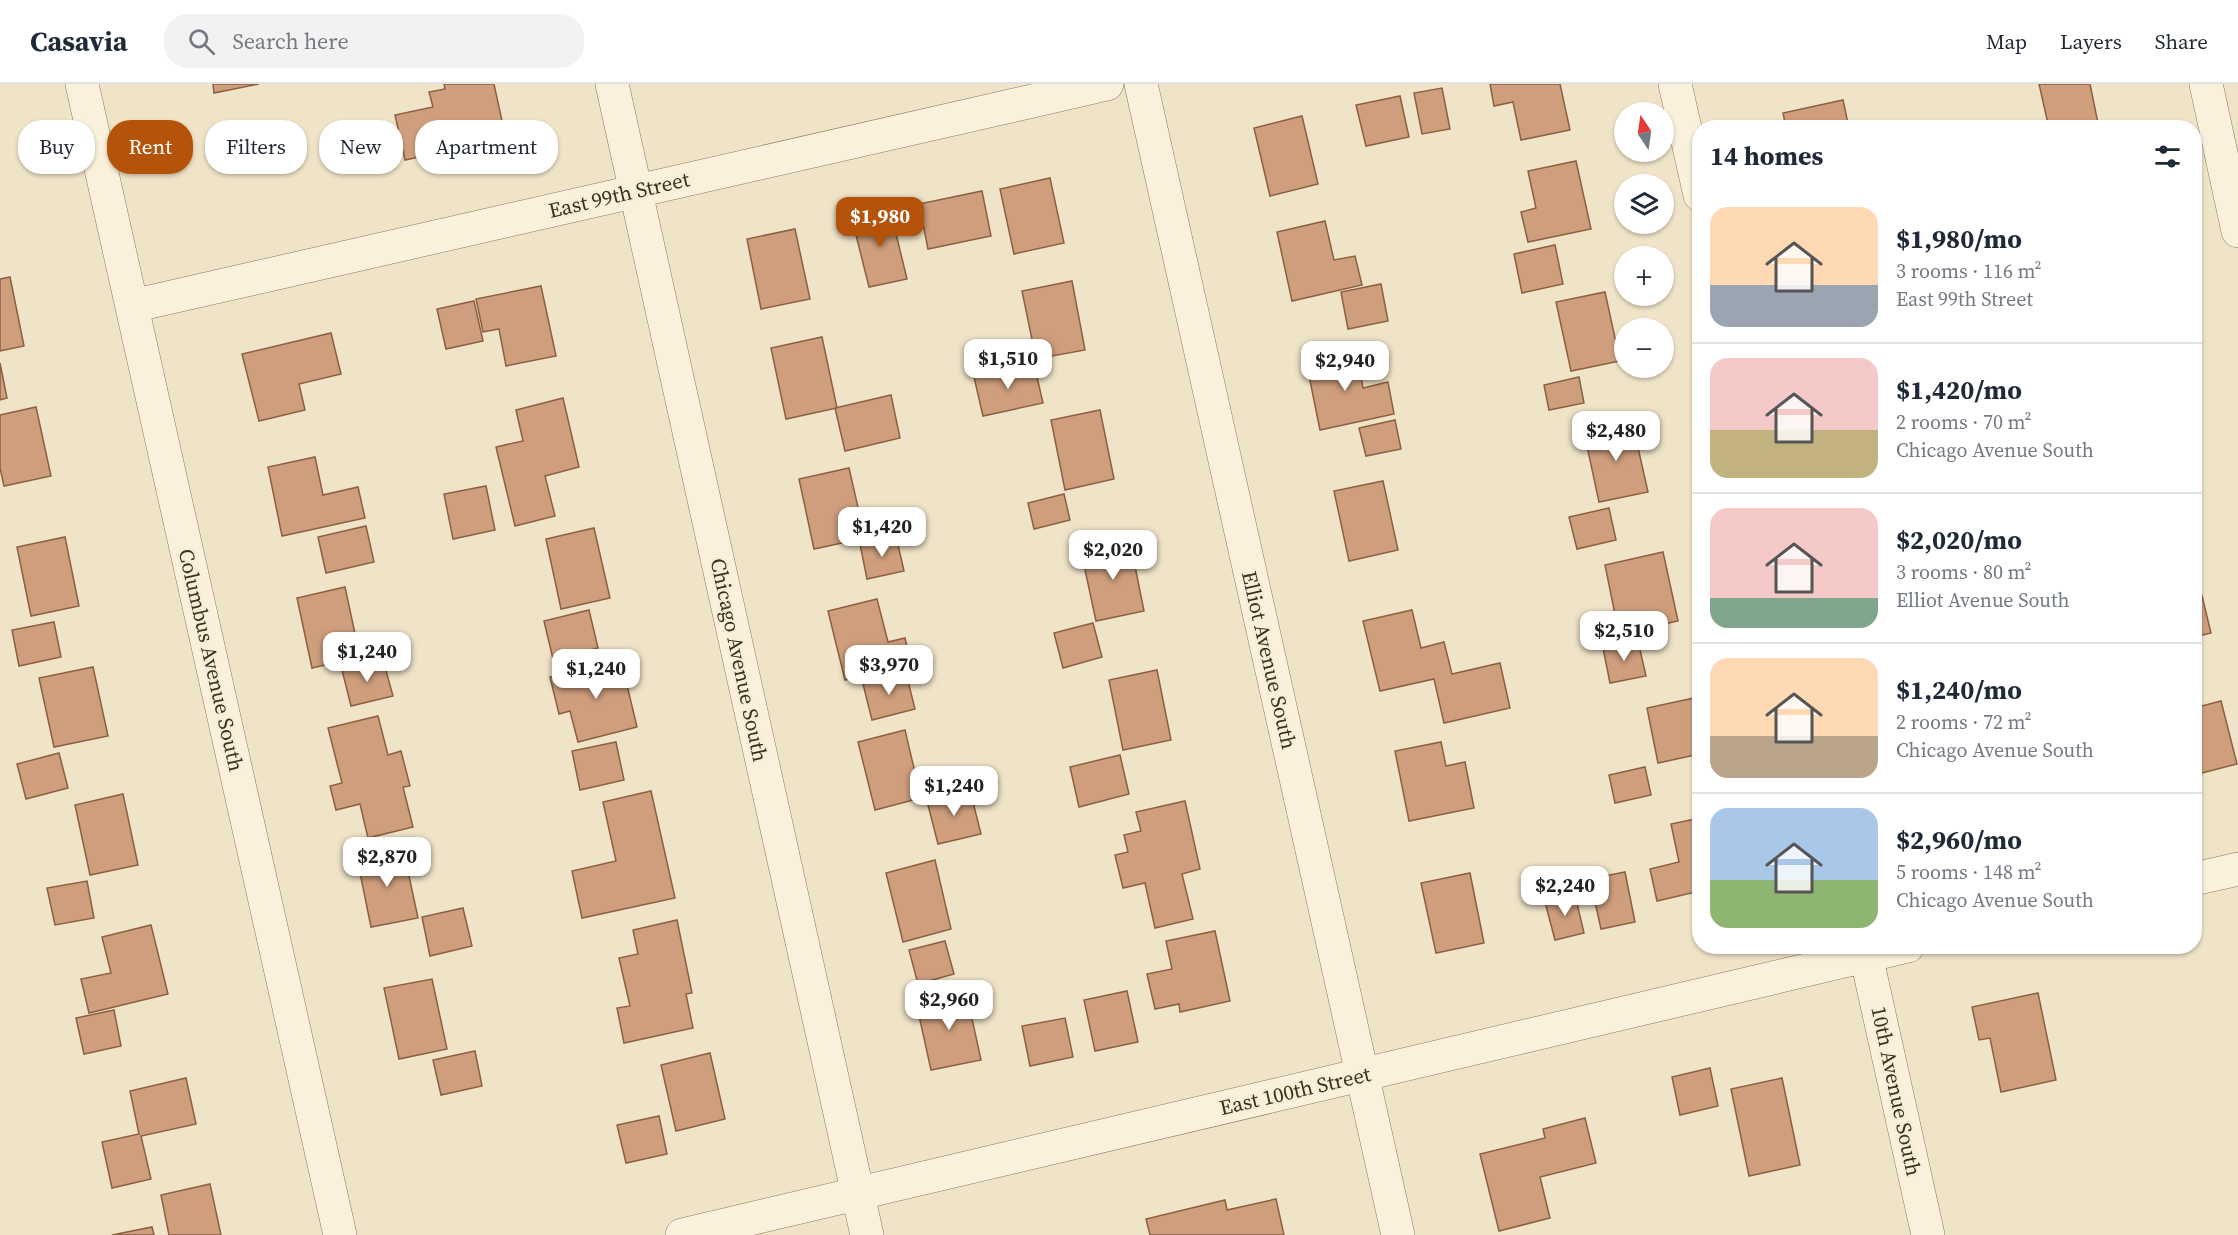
<!DOCTYPE html>
<meta charset="utf-8">
<style>
body{margin:0;font-family:"Source Serif 4",serif;background:#f2f2f3;color:#1f2937;height:100vh;display:flex;flex-direction:column;font-size:22px;white-space:nowrap}
*{box-sizing:border-box;margin:0}
p{font-size:20px;color:#747a83}
.icon{flex:none;width:33px;height:33px;fill:none;stroke:currentColor;stroke-width:2;stroke-linecap:round;stroke-linejoin:round}
.map{position:relative;flex:1;overflow:hidden}
.drawer{position:absolute;left:1692px;top:36px;width:510px;height:834px;display:flex;flex-direction:column;background:#fff;border-radius:24px;box-shadow:0 2px 4px #0004}
.drawer>*{flex:none}
.banner{position:absolute;left:18px;top:36px;width:570px;height:54px;display:flex;gap:12px}
.needle{width:39px;rotate:347deg}
.fabs{position:absolute;left:1614px;top:18px;display:grid;gap:12px}
.fabs a{display:grid;place-items:center;width:60px;height:60px;border-radius:50%;background:#fff;box-shadow:0 2px 4px #0004;font-size:30px}
.price{position:absolute;translate:-50% -51px;padding:0 14px;border-radius:12px;background:#fff;color:#222;font-size:20px;line-height:39px;filter:drop-shadow(0 2px 3px #0008)}
.price::after{content:'';position:absolute;left:50%;top:36px;width:18px;height:14px;margin-left:-9px;background:inherit;clip-path:polygon(0 0,100% 0,50% 100%)}
.price.on{background:#b45309;color:#fff}
ul{padding:0;list-style:none}
li{display:flex;align-items:center;gap:18px;height:150px;padding:0 18px}
li+li{border-top:2px solid #e0e1e3}
li span{display:grid;place-items:center;flex:none;width:168px;height:120px;border-radius:18px;color:#555}
li>.icon{margin-inline-start:auto}
span .icon{width:72px;height:72px;fill:#fffc;stroke-width:1}
li b{font-size:26px}
h2{display:flex;justify-content:space-between;align-items:center;height:72px;padding:0 18px;font-size:26px}
.chip{padding:0 21px;border-radius:24px;background:#fff;box-shadow:0 2px 4px #0004;font-size:21px;line-height:54px}
.chip.on{background:#b45309;color:#fff}
header{display:flex;align-items:center;gap:36px;box-sizing:border-box;height:84px;padding:0 30px;background:#fff;border-bottom:2px solid #e0e1e3}
header strong{font-size:28px}
nav{display:flex;gap:33px;margin-inline-start:auto;font-size:21px}
.search{width:420px;height:54px;background:#f2f2f3;display:flex;align-items:center;gap:15px;box-sizing:border-box;padding:0 21px;border-radius:24px;color:#747a83;font-size:22px}
.map>svg:first-child{display:block}
</style>
<header>
<strong>Casavia</strong>
<div class="search"><svg class="icon" aria-label="search" viewBox="0 0 24 24"><circle cx="10" cy="10" r="6"/><path d="M15 15l6 6"/></svg>Search here</div>
<nav><a>Map</a><a>Layers</a><a>Share</a></nav>
</header>
<div class="map">
<svg width="2238" height="1151" viewBox="0 0 2238 1151">
<rect width="100%" height="100%" fill="#f0e4c8"/>
<!-- building -->
<path fill="#cf9f7d" stroke="#8d5f41" stroke-width="1.5" d="M213,0H259L214,9Z
M444,0H494L502,37L471,43L474,61L405,76L395,31L433,23L429,8L445,5Z
M1490,0H1560L1570,46L1521,56L1513,18L1494,22Z
M2039,0H2090L2099,44H2049Z
M1442,4L1450,45L1422,50L1414,9Z
M1400,12L1409,53L1366,62L1356,21Z
M1843,16L1849,44H1786L1783,29Z
M1302,32L1318,100L1270,112L1254,44Z
M1576,77L1591,145L1528,158L1521,128L1536,124L1528,87Z
M1050,94L1064,159L1014,170L1000,105Z
M982,107L991,152L928,165L919,120Z
M890,125L907,195L869,203L852,135Z
M1325,137L1334,176L1355,172L1362,201L1292,217L1277,148Z
M795,145L810,215L761,225L747,155Z
M1555,161L1563,200L1522,209L1514,170Z
M10,193L24,262L0,267V195Z
M1072,197L1085,266L1036,275L1022,207Z
M1381,200L1388,237L1348,245L1341,208Z
M541,202L556,272L506,282L499,245L483,248L476,215Z
M1605,208L1620,277L1571,287L1556,218Z
M474,217L483,257L446,265L437,225Z
M331,249L341,290L299,300L305,326L259,337L242,270Z
M822,253L837,324L786,335L771,264Z
M1356,266L1363,304L1388,298L1394,330L1320,346L1306,277Z
M0,279L7,314L0,316Z
M1034,280L1043,319L983,332L974,293Z
M1579,293L1584,319L1549,326L1544,301Z
M891,311L900,354L845,367L835,324Z
M563,314L579,383L545,392L555,432L515,442L496,363L523,357L516,326Z
M36,323L51,392L4,402L0,384V331Z
M1100,326L1114,395L1065,406L1051,336Z
M1395,336L1401,365L1366,372L1359,344Z
M1632,337L1648,408L1599,418L1584,348Z
M315,373L323,411L358,403L365,434L282,452L268,383Z
M849,384L865,454L814,465L799,395Z
M1383,397L1398,466L1349,477L1334,407Z
M486,402L495,446L453,455L444,410Z
M1064,410L1070,436L1034,445L1028,419Z
M1609,424L1616,456L1577,465L1569,433Z
M366,442L374,478L326,489L318,453Z
M594,444L610,514L561,525L546,455Z
M896,452L904,487L867,495L860,460Z
M65,453L79,522L31,532L17,463Z
M1130,457L1144,527L1096,537L1081,467Z
M1663,468L1678,537L1619,550L1605,481Z
M2194,479L2211,549L2194,553Z
M345,503L360,573L312,584L297,514Z
M877,515L888,558L905,554L911,580L845,596L828,527Z
M589,526L598,564L553,575L544,537Z
M1412,526L1421,564L1444,558L1452,590L1500,579L1510,624L1444,639L1434,595L1380,607L1363,537Z
M54,538L61,573L19,582L12,546Z
M1093,539L1102,573L1063,584L1054,549Z
M1638,557L1646,592L1610,599L1603,564Z
M383,576L393,612L351,622L342,586Z
M621,576L637,643L578,658L570,627L559,630L550,593Z
M93,583L108,652L54,663L39,594Z
M1157,586L1171,656L1123,666L1109,596Z
M906,589L915,625L872,636L863,600Z
M1694,614L1700,641V670L1658,679L1647,624Z
M2221,617L2237,680L2194,691V624Z
M378,632L388,671L401,667L410,702L403,703L413,743L368,754L360,720L336,726L330,702L342,699L328,644Z
M905,646L921,714L875,726L858,658Z
M616,658L624,696L580,706L572,667Z
M1441,658L1446,682L1465,678L1474,724L1409,737L1395,667Z
M59,669L68,704L26,715L17,680Z
M1120,671L1129,710L1079,723L1070,683Z
M1645,683L1651,711L1615,719L1609,691Z
M970,706L981,750L938,760L927,717Z
M651,707L675,814L582,834L572,787L616,777L603,718Z
M123,710L138,781L90,791L75,721Z
M1185,717L1200,785L1182,790L1193,835L1155,844L1145,799L1123,804L1115,771L1128,768L1124,751L1141,747L1136,728Z
M1700,734V807L1657,817L1650,785L1679,778L1671,740Z
M403,764L418,834L371,843L357,774Z
M935,776L951,845L903,858L886,789Z
M1625,788L1635,838L1601,845L1590,795Z
M1470,789L1484,859L1436,869L1421,799Z
M87,797L94,834L55,841L47,804Z
M1575,811L1584,849L1555,856L1545,818Z
M463,824L472,862L430,872L422,833Z
M677,836L692,909L686,910L693,944L624,959L617,924L630,922L619,874L638,870L633,846Z
M151,841L168,910L89,929L81,895L111,889L102,853Z
M1215,847L1230,917L1180,928L1179,920L1155,925L1147,890L1172,885L1166,857Z
M945,857L954,890L918,900L909,866Z
M432,895L447,965L399,975L384,904Z
M966,907L981,976L931,986L916,918Z
M1127,907L1138,958L1095,967L1084,916Z
M2038,909L2056,996L2001,1008L1990,954L1979,956L1972,923Z
M114,926L121,962L84,970L76,934Z
M1065,934L1073,973L1030,982L1022,942Z
M475,967L482,1002L441,1011L433,976Z
M710,969L725,1035L676,1047L661,981Z
M1710,984L1718,1022L1680,1031L1672,993Z
M186,994L196,1040L141,1052L151,1095L112,1104L102,1058L139,1050L130,1007Z
M1782,994L1800,1081L1749,1092L1731,1005Z
M659,1032L667,1070L626,1079L617,1041Z
M1585,1034L1596,1079L1540,1093L1550,1134L1499,1147L1480,1070L1545,1054L1543,1045Z
M210,1100L221,1151H169L161,1111Z
M1276,1115L1284,1151H1150L1146,1135L1225,1116L1227,1126Z
M152,1143L154,1151H112Z"/>
<g fill="none" stroke-linecap="round" stroke-linejoin="round">
<!-- street casing -->
<g stroke="#8d765c" stroke-width="34">
<path id="street" d="M82,0L340,1151
M612,0L867,1151
M1141,0L1398,1151
M1675,0L1700,111
M2206,0L2238,147
M132,222L1107,0
M2194,795L2238,785
M1864,862L1928,1151
M682,1151L1908,862"/>
</g>
<!-- street -->
<use href="#street" stroke="#faf1dc" stroke-width="33"/>
</g>
<g text-anchor="middle" stroke-width="5" stroke-linejoin="round" paint-order="stroke">
<!-- street labels -->
<g font-size="21" fill="#3d2e20" stroke="#f7eed8">
<text transform="translate(619 111) rotate(-13)" y="7">East 99th Street</text>
<text transform="translate(211 576) rotate(77)" y="7">Columbus Avenue South</text>
<text transform="translate(739 576) rotate(78)" y="7">Chicago Avenue South</text>
<text transform="translate(1269 576) rotate(77)" y="7">Elliot Avenue South</text>
<text transform="translate(1295 1007) rotate(-13)" y="7">East 100th Street</text>
<text transform="translate(1896 1007) rotate(78)" y="7">10th Avenue South</text>
</g>
</g>
</svg>
<div class="fabs">
<a><svg class="needle" viewBox="-14 -14 28 28"><path d="M0-13l5 13h-10z" fill="#e53935"/><path d="M0 13l5-13h-10z" fill="#747a83"/></svg></a>
<a><svg class="icon" aria-label="layers" viewBox="0 0 24 24"><path d="M12 4l9 5-9 5-9-5zM3 14l9 5 9-5"/></svg></a>
<a>+</a>
<a>−</a>
</div>
<b class="price on" style="left:880px;top:164px">$1,980</b>
<b class="price" style="left:1008px;top:306px">$1,510</b>
<b class="price" style="left:1345px;top:308px">$2,940</b>
<b class="price" style="left:1616px;top:378px">$2,480</b>
<b class="price" style="left:882px;top:474px">$1,420</b>
<b class="price" style="left:1113px;top:497px">$2,020</b>
<b class="price" style="left:1624px;top:578px">$2,510</b>
<b class="price" style="left:367px;top:599px">$1,240</b>
<b class="price" style="left:889px;top:612px">$3,970</b>
<b class="price" style="left:596px;top:616px">$1,240</b>
<b class="price" style="left:954px;top:733px">$1,240</b>
<b class="price" style="left:387px;top:804px">$2,870</b>
<b class="price" style="left:1565px;top:833px">$2,240</b>
<b class="price" style="left:949px;top:947px">$2,960</b>
<div class="banner">
<a class="chip">Buy</a>
<a class="chip on">Rent</a>
<a class="chip">Filters</a>
<a class="chip">New</a>
<a class="chip">Apartment</a>
</div>
<section class="drawer">
<h2>14 homes<svg class="icon" aria-label="filters" viewBox="0 0 24 24"><path d="M4 7h16M4 17h16"/><circle cx="9" cy="7" r="2"/><circle cx="15" cy="17" r="2"/></svg></h2>
<ul>
<li><span style="background:linear-gradient(#ffd9b3 65%,#9aa5b1 0)"><svg class="icon" aria-label="home" viewBox="0 0 24 24"><path d="M3 11l9-7 9 7M6 9v11h12V9"/></svg></span><div><b>$1,980/mo</b><p>3 rooms · 116 m²</p><p>East 99th Street</p></div></li>
<li><span style="background:linear-gradient(#f6c9c9 60%,#c2b280 0)"><svg class="icon" aria-label="home" viewBox="0 0 24 24"><path d="M3 11l9-7 9 7M6 9v11h12V9"/></svg></span><div><b>$1,420/mo</b><p>2 rooms · 70 m²</p><p>Chicago Avenue South</p></div></li>
<li><span style="background:linear-gradient(#f6c9c9 75%,#7fa58c 0)"><svg class="icon" aria-label="home" viewBox="0 0 24 24"><path d="M3 11l9-7 9 7M6 9v11h12V9"/></svg></span><div><b>$2,020/mo</b><p>3 rooms · 80 m²</p><p>Elliot Avenue South</p></div></li>
<li><span style="background:linear-gradient(#ffd9b3 65%,#b9a48a 0)"><svg class="icon" aria-label="home" viewBox="0 0 24 24"><path d="M3 11l9-7 9 7M6 9v11h12V9"/></svg></span><div><b>$1,240/mo</b><p>2 rooms · 72 m²</p><p>Chicago Avenue South</p></div></li>
<li><span style="background:linear-gradient(#a9c7e8 60%,#8fb573 0)"><svg class="icon" aria-label="home" viewBox="0 0 24 24"><path d="M3 11l9-7 9 7M6 9v11h12V9"/></svg></span><div><b>$2,960/mo</b><p>5 rooms · 148 m²</p><p>Chicago Avenue South</p></div></li>
</ul>
</section>
</div>
